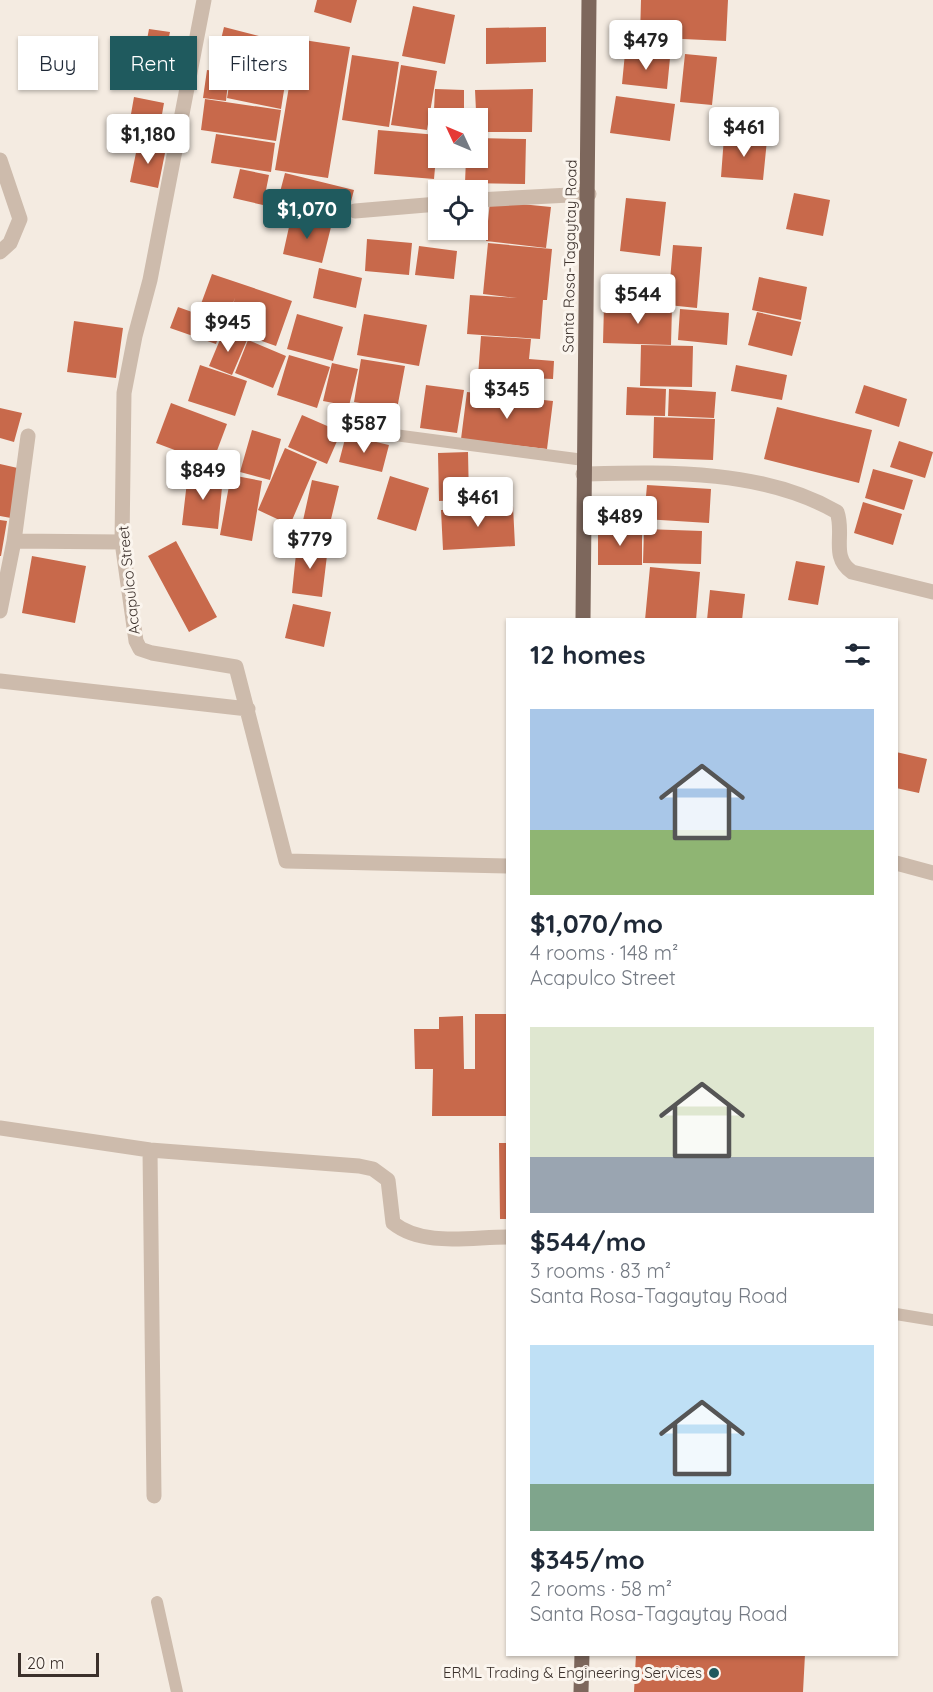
<!DOCTYPE html>
<meta charset="utf-8">
<style>
body{margin:0;font-family:Quicksand,sans-serif;background:#f6f6f7;color:#1f2937;height:100vh;display:flex;flex-direction:column;font-size:22px;white-space:nowrap}
*{box-sizing:border-box;margin:0}
p{font-size:20px;color:#747a83}
.icon{flex:none;width:33px;height:33px;fill:none;stroke:currentColor;stroke-width:2;stroke-linecap:round;stroke-linejoin:round}
.map{position:relative;flex:1;overflow:hidden}
.drawer{position:absolute;left:506px;top:618px;width:392px;height:1038px;display:flex;flex-direction:column;background:#fff;border-radius:0px;box-shadow:0 2px 4px #0004}
.drawer>*{flex:none}
.hud{position:absolute;left:18px;top:36px;width:398px;height:54px;display:flex;gap:12px}
.needle{width:39px;rotate:314deg}
.controls{position:absolute;left:428px;top:108px;display:grid;gap:12px}
.controls a{display:grid;place-items:center;width:60px;height:60px;border-radius:0px;background:#fff;box-shadow:0 2px 4px #0004;font-size:30px}
.scale{position:absolute;left:18px;bottom:15px;width:81px;box-sizing:border-box;padding-left:6px;border:3px solid #3b302b;border-top:0;font-size:16px;line-height:21px;white-space:nowrap;color:#3b302b;-webkit-text-stroke:4px #fbf5ee;paint-order:stroke}
.price{position:absolute;translate:-50% -51px;padding:0 14px;border-radius:6px;background:#fff;color:#222;font-size:20px;line-height:39px;filter:drop-shadow(0 2px 3px #0008)}
.price::after{content:'';position:absolute;left:50%;top:36px;width:18px;height:14px;margin-left:-9px;background:inherit;clip-path:polygon(0 0,100% 0,50% 100%)}
.price.current{background:#1f5a5e;color:#fff}
ul{padding:0;list-style:none}
li{display:grid;align-content:center;gap:12px;height:318px;padding:0 24px}
li span{display:grid;place-items:center;height:186px;border-radius:0px;color:#555}
li>.icon{margin-inline-start:auto}
span .icon{width:108px;height:108px;fill:#fffc;stroke-width:1}
li b{font-size:26px}
h2{display:flex;justify-content:space-between;align-items:center;height:72px;padding:0 24px;font-size:26px}
.chip{padding:0 21px;border-radius:0px;background:#fff;box-shadow:0 2px 4px #0004;font-size:21px;line-height:54px}
.chip.current{background:#1f5a5e;color:#fff}
.map>svg:first-child{display:block}
</style>
<div class="map">
<svg width="933" height="1692" viewBox="0 0 933 1692">
<rect width="100%" height="100%" fill="#f4ebe1"/>
<!-- building -->
<path fill="#c8694b" d="M317,0H357L351,23L314,12Z
M641,0H728L726,41L640,37Z
M413,6L455,15L445,64L402,56Z
M224,27L294,45L288,69L217,56Z
M546,27V62L486,64V28Z
M149,29L170,32L161,75L141,71Z
M297,39L350,47L328,178L275,170Z
M625,53L670,58L667,89L622,84Z
M685,54L717,57L712,105L680,102Z
M352,55L399,62L389,127L342,120Z
M233,62L287,72L281,109L227,98Z
M401,65L437,71L427,130L391,125Z
M207,70L229,73L226,101L203,98Z
M435,89L464,90V118H438V131H433Z
M533,89L532,132H477L475,90Z
M616,96L675,104L670,141L610,133Z
M134,97L164,103L158,137L128,131Z
M205,99L281,110L276,141L201,130Z
M378,130L438,135L434,179L374,174Z
M216,134L275,143L271,172L211,163Z
M724,137L767,140L763,180L721,177Z
M477,138L526,139L525,184L465,183L466,158H477Z
M138,143L166,148L158,188L130,182Z
M240,169L269,175L263,205L233,198Z
M285,173L354,190L344,228L275,211Z
M794,193L830,200L823,236L786,229Z
M626,198L666,202L660,256L620,251Z
M490,201L551,207L546,248L486,241Z
M291,218L331,227L322,263L283,254Z
M367,239L412,243L409,275L365,271Z
M488,243L552,249L547,300H543L540,339L467,334L470,295L517,298L483,294Z
M673,245L702,247L697,308L668,305Z
M419,246L457,251L454,279L415,275Z
M319,268L362,278L356,308L313,298Z
M212,274L292,301L276,346L225,328L235,298L225,323L198,312Z
M759,277L807,287L801,320L752,310Z
M604,305L672,307L671,345L603,343Z
M178,307L223,323L216,344L170,328Z
M680,309L729,313L727,345L678,340Z
M757,312L801,322L792,356L748,345Z
M297,314L343,327L333,361L287,349Z
M364,314L427,325L419,366L357,355Z
M74,321L123,328L116,378L67,372Z
M224,330L247,340L232,375L209,366Z
M481,336L531,339L529,359L554,361L553,379L478,376Z
M248,340L286,356L273,388L235,373Z
M641,345L693,346L692,387L640,386Z
M289,355L330,367L317,408L277,395Z
M361,359L405,366L397,409L354,402Z
M332,363L358,369L349,406L323,401Z
M200,365L247,381L235,416L188,401Z
M736,365L787,375L782,400L731,391Z
M426,385L464,390L457,433L420,428Z
M864,385L907,399L899,427L855,413Z
M627,387L666,389L665,416L626,415Z
M669,389L716,392L714,418L668,416Z
M467,392L553,401L547,449L461,439Z
M171,403L227,424L212,464L156,443Z
M777,407L872,430L859,483L764,459Z
M0,408L22,413L14,442L0,438Z
M302,415L341,432L327,464L288,447Z
M654,417L715,419L713,460L653,458Z
M252,430L281,439L270,480L240,472Z
M346,435L389,445L382,472L339,462Z
M899,441L933,452L925,478L890,467Z
M285,448L317,462L290,525L258,510Z
M468,452L469,500L439,501L438,453Z
M0,464L22,469L11,518L0,516Z
M873,469L913,480L904,510L865,498Z
M188,473L223,477L218,529L182,525Z
M231,475L262,481L252,541L220,535Z
M390,476L429,488L416,531L377,519Z
M312,480L339,486L326,540L300,534Z
M647,485L711,489L709,523L644,519Z
M863,502L902,514L893,545L854,533Z
M513,506L515,546L443,550L441,510Z
M0,520L7,521L1,556H0Z
M642,529V565H598V530Z
M644,529L702,531L701,564L643,563Z
M176,541L217,617L189,632L148,556Z
M297,544L328,547L322,597L292,593Z
M32,556L86,566L75,623L22,613Z
M796,561L825,566L818,605L788,600Z
M650,567L700,572L696,620H645Z
M710,590L745,594L742,620H707Z
M293,604L331,612L324,647L285,638Z
M896,752L927,759L919,793L896,788Z
M475,1014H507V1116H432L433,1069H415L414,1029H439V1017L463,1016L464,1069H475Z
M499,1143H507V1219H500Z
M636,1654H805L803,1692H634Z"/>
<g fill="none" stroke-linecap="round" stroke-linejoin="round">
<!-- lane -->
<path stroke="#cdbbac" stroke-width="12" d="M334,427L584,460
M896,1314L933,1320
M157,1602L177,1692"/>
<!-- street -->
<path stroke="#cdbbac" stroke-width="15" d="M204,0L150,280L135,336L124,393L122,542L136,641L140,649L152,653L236,667L286,861L507,866
M0,160L20,219L10,243L0,252
M477,200L589,194
M355,211L438,204
M583,474C668,472 762,469 837,512C845,534 830,557 852,572L933,592
M14,541L122,542
M0,611L14,541L28,436
M0,681L248,709
M896,863L933,873
M0,1128L150,1150L359,1166L373,1169L388,1180L393,1223C423,1247 470,1237 507,1237
M150,1150L154,1496"/>
<!-- primary -->
<path stroke="#7d675c" stroke-width="15" d="M583,620L589,0
M581,1692L582,1654"/>
</g>
<!-- markers -->
<circle fill="#1f5a5e" stroke="#fbf5ee" stroke-width="2" cx="714" cy="1673" r="6"/>
<g text-anchor="middle" stroke-width="6" stroke-linejoin="round" paint-order="stroke">
<!-- street labels -->
<g font-size="15" fill="#3b302b" stroke="#fbf5ee">
<text transform="translate(570 256) rotate(-89)" y="5">Santa Rosa-Tagaytay Road</text>
<text transform="translate(129 580) rotate(-96)" y="5">Acapulco Street</text>
</g>
<!-- poi labels -->
<g font-size="15" fill="#3b302b" stroke="#fbf5ee" text-anchor="end">
<text x="702" y="1678">ERML Trading &amp; Engineering Services</text>
</g>
</g>
</svg>
<div class="controls">
<a><svg class="needle" viewBox="-14 -14 28 28"><path d="M0-13l5 13h-10z" fill="#e53935"/><path d="M0 13l5-13h-10z" fill="#747a83"/></svg></a>
<a><svg class="icon" aria-label="locate" viewBox="0 0 24 24"><circle cx="12" cy="12" r="6"/><path d="M12 2v4M12 18v4M2 12h4M18 12h4"/></svg></a>
</div>
<div class="scale">20 m</div>
<b class="price" style="left:646px;top:71px">$479</b>
<b class="price" style="left:744px;top:158px">$461</b>
<b class="price" style="left:148px;top:165px">$1,180</b>
<b class="price current" style="left:307px;top:240px">$1,070</b>
<b class="price" style="left:638px;top:325px">$544</b>
<b class="price" style="left:228px;top:353px">$945</b>
<b class="price" style="left:507px;top:420px">$345</b>
<b class="price" style="left:364px;top:454px">$587</b>
<b class="price" style="left:203px;top:501px">$849</b>
<b class="price" style="left:478px;top:528px">$461</b>
<b class="price" style="left:620px;top:547px">$489</b>
<b class="price" style="left:310px;top:570px">$779</b>
<div class="hud">
<a class="chip">Buy</a>
<a class="chip current">Rent</a>
<a class="chip">Filters</a>
</div>
<section class="drawer">
<h2>12 homes<svg class="icon" aria-label="filters" viewBox="0 0 24 24"><path d="M4 7h16M4 17h16"/><circle cx="9" cy="7" r="2"/><circle cx="15" cy="17" r="2"/></svg></h2>
<ul>
<li><span style="background:linear-gradient(#a9c7e8 65%,#8fb573 0)"><svg class="icon" aria-label="home" viewBox="0 0 24 24"><path d="M3 11l9-7 9 7M6 9v11h12V9"/></svg></span><div><b>$1,070/mo</b><p>4 rooms · 148 m²</p><p>Acapulco Street</p></div></li>
<li><span style="background:linear-gradient(#dfe7d0 70%,#9aa5b1 0)"><svg class="icon" aria-label="home" viewBox="0 0 24 24"><path d="M3 11l9-7 9 7M6 9v11h12V9"/></svg></span><div><b>$544/mo</b><p>3 rooms · 83 m²</p><p>Santa Rosa-Tagaytay Road</p></div></li>
<li><span style="background:linear-gradient(#bfe0f5 75%,#7fa58c 0)"><svg class="icon" aria-label="home" viewBox="0 0 24 24"><path d="M3 11l9-7 9 7M6 9v11h12V9"/></svg></span><div><b>$345/mo</b><p>2 rooms · 58 m²</p><p>Santa Rosa-Tagaytay Road</p></div></li>
</ul>
</section>
</div>
